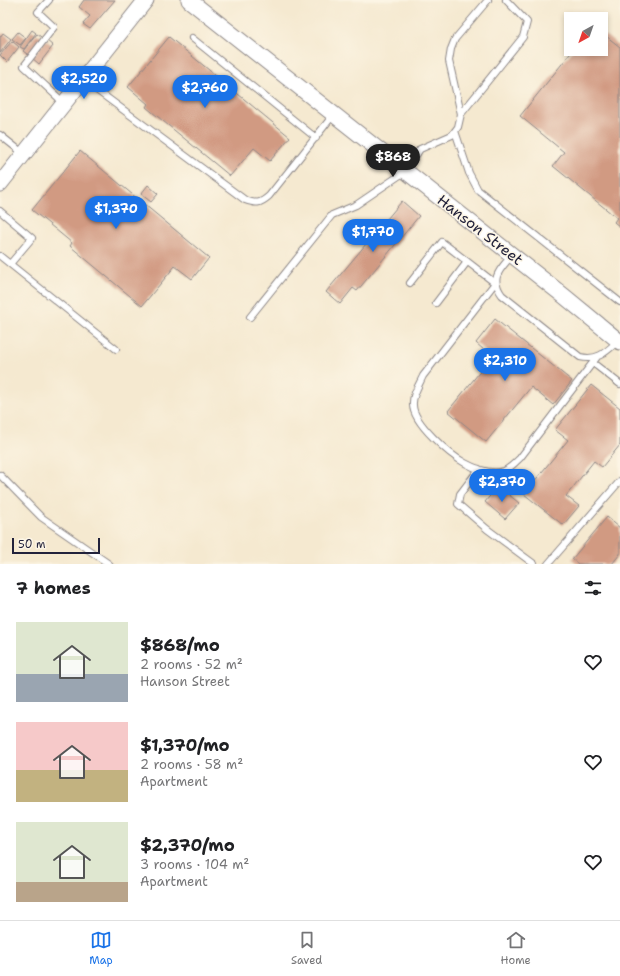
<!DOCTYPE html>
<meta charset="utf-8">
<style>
body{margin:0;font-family:"Shantell Sans",sans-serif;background:#f2f2f2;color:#202124;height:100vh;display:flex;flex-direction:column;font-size:15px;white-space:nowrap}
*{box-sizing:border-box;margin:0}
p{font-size:13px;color:#757577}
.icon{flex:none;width:22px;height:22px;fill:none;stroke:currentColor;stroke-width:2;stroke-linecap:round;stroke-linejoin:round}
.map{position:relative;height:564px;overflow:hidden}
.sheet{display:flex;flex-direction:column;background:#fff;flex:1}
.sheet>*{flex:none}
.needle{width:26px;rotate:220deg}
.tools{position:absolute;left:564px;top:12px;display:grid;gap:8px}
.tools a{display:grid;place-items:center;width:44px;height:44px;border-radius:0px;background:#fff;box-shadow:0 2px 6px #0003;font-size:20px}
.scale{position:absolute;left:12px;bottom:10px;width:88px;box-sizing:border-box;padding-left:4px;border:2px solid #22223b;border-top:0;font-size:11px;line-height:14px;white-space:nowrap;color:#22223b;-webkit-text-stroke:3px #fcf5e5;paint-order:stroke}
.price{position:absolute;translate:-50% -34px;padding:0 9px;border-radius:14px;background:#1a73e8;color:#fff;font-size:13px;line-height:26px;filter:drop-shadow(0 1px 2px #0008)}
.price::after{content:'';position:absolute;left:50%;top:24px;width:12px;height:9px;margin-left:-6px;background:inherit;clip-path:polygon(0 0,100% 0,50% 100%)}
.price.current{background:#222;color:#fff}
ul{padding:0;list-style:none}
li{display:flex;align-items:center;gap:12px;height:100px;padding:0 16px}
li span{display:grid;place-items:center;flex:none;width:112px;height:80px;border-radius:0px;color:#555}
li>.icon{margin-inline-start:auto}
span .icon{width:48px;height:48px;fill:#fffc;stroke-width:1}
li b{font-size:17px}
h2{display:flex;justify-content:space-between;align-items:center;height:48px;padding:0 16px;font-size:17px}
.tabs{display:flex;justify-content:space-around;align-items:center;height:56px;border-top:1px solid #e0e0e0;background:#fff;font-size:11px;color:#757577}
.tabs a{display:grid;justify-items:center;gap:2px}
.tabs .current{color:#1a73e8}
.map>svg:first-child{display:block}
</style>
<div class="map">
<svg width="620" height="564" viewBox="0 0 620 564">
<rect width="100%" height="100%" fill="#fcf5e5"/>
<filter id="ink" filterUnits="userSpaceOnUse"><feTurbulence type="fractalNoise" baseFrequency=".025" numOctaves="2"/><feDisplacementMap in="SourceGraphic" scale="8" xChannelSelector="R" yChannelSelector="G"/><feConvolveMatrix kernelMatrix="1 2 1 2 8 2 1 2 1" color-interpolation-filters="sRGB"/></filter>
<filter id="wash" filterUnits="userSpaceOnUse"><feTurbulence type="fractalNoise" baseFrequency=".012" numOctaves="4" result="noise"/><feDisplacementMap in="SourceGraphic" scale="16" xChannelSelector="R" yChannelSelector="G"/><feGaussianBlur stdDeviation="0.9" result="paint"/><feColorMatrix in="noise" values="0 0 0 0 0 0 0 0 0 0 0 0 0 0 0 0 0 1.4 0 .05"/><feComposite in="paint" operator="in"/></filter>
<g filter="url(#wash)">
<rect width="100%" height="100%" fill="#f5e9d0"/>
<g id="blocks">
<!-- building -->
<path fill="#d19a82" d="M84,0H115L90,29L83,24L90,16L79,7Z
M32,30L36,33L24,49L20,47Z
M18,32L26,38L20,45L12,39Z
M601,32L620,47V227L614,222L617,218L553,166L564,152L520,116L574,49H601Z
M3,33L11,39L0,53V37Z
M37,34L45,40L31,57L23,51Z
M169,37L290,137L270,161L254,148L230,176L146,107L148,104L128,87Z
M46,40L53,46L39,64L32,58Z
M12,41L19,47L7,62L0,55Z
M80,151L209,258L192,279L175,266L142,306L70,246L72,243L32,210Z
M148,185L158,194L151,202L141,194Z
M402,201L419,216L357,291L353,288L340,304L326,292Z
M495,319L572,381L553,405L531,387L486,442L448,411L492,357L476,343Z
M591,385L620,408V445L602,467L594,461L566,496L579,506L563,525L524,494L568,440L555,430Z
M498,486L519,503L505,519L485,502Z
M607,517L620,528V554L612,564H578L572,559Z"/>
</g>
</g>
<g filter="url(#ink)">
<use href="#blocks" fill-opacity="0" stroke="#8c8686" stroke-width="1"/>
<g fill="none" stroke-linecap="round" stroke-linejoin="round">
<!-- service casing -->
<g stroke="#8c8686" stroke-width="8">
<path id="service" d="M49,0L38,12L54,27L24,66L64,103
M192,38L316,138
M83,80L245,200C256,204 260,204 269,196L334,114
M461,114L523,37L527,22L506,0
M455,131L469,173L478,190L620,302
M0,135L24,154
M0,211L32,238L10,264L0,256
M512,255C501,269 489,277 502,295L580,357C598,361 606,352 618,341
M10,264L116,349
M410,283L442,242L495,283L423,376C419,385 412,395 413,405C413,423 450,455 465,463C476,469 491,475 504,471C509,469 516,462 520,458L597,357
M436,303L467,262
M250,317L332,215L356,205L406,171L420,149L452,135L458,127L461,114L449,61L451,49L455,39L488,0
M593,363L620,384
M479,469L460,494L458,504L487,529L534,564
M0,475L41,517L109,564
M548,564L620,481"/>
</g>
<!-- tertiary casing -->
<g stroke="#8c8686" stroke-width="17">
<path id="tertiary" d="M189,0L564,296L620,342
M0,184L146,0"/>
</g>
<!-- service -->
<use href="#service" stroke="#fff" stroke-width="6"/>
<!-- tertiary -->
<use href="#tertiary" stroke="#fff" stroke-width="15"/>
</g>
</g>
<g text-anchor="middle" stroke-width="3" stroke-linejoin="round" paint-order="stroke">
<!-- street labels -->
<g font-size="15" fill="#22223b" stroke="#fcf5e5">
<text transform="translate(480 230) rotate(38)" y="5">Hanson Street</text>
</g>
</g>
</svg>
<div class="tools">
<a><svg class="needle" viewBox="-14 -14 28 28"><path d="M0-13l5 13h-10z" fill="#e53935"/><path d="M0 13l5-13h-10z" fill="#757577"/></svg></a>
</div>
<div class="scale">50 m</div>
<b class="price" style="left:84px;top:100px">$2,520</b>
<b class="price" style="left:205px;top:109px">$2,760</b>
<b class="price current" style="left:393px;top:178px">$868</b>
<b class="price" style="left:116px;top:230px">$1,370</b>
<b class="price" style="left:373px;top:253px">$1,770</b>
<b class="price" style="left:505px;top:382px">$2,310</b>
<b class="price" style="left:502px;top:503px">$2,370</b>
</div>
<section class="sheet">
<h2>7 homes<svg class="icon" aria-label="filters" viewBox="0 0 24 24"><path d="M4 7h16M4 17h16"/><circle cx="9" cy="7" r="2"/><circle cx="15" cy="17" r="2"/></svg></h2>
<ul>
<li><span style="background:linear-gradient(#dfe7d0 65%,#9aa5b1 0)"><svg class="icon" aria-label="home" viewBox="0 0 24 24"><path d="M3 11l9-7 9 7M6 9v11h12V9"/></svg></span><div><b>$868/mo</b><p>2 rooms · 52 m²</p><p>Hanson Street</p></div><svg class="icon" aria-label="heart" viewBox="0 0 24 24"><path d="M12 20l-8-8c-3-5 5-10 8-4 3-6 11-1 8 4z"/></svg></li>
<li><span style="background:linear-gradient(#f6c9c9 60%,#c2b280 0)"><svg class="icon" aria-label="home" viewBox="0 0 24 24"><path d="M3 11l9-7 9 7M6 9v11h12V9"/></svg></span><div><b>$1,370/mo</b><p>2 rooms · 58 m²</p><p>Apartment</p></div><svg class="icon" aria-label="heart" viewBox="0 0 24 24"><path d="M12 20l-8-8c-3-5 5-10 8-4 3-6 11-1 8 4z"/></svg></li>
<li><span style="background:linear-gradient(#dfe7d0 75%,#b9a48a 0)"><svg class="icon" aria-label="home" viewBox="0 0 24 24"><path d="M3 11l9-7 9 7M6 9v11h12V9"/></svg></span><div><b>$2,370/mo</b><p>3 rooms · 104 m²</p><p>Apartment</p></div><svg class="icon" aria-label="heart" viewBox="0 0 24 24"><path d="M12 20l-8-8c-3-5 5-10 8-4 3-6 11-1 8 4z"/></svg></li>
</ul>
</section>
<nav class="tabs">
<a class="current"><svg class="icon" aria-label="map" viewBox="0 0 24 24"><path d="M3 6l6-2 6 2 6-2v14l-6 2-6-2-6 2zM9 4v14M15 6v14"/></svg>Map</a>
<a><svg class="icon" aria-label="saved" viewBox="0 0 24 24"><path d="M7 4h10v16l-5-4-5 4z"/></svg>Saved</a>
<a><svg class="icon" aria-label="home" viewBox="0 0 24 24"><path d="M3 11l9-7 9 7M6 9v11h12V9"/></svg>Home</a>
</nav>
